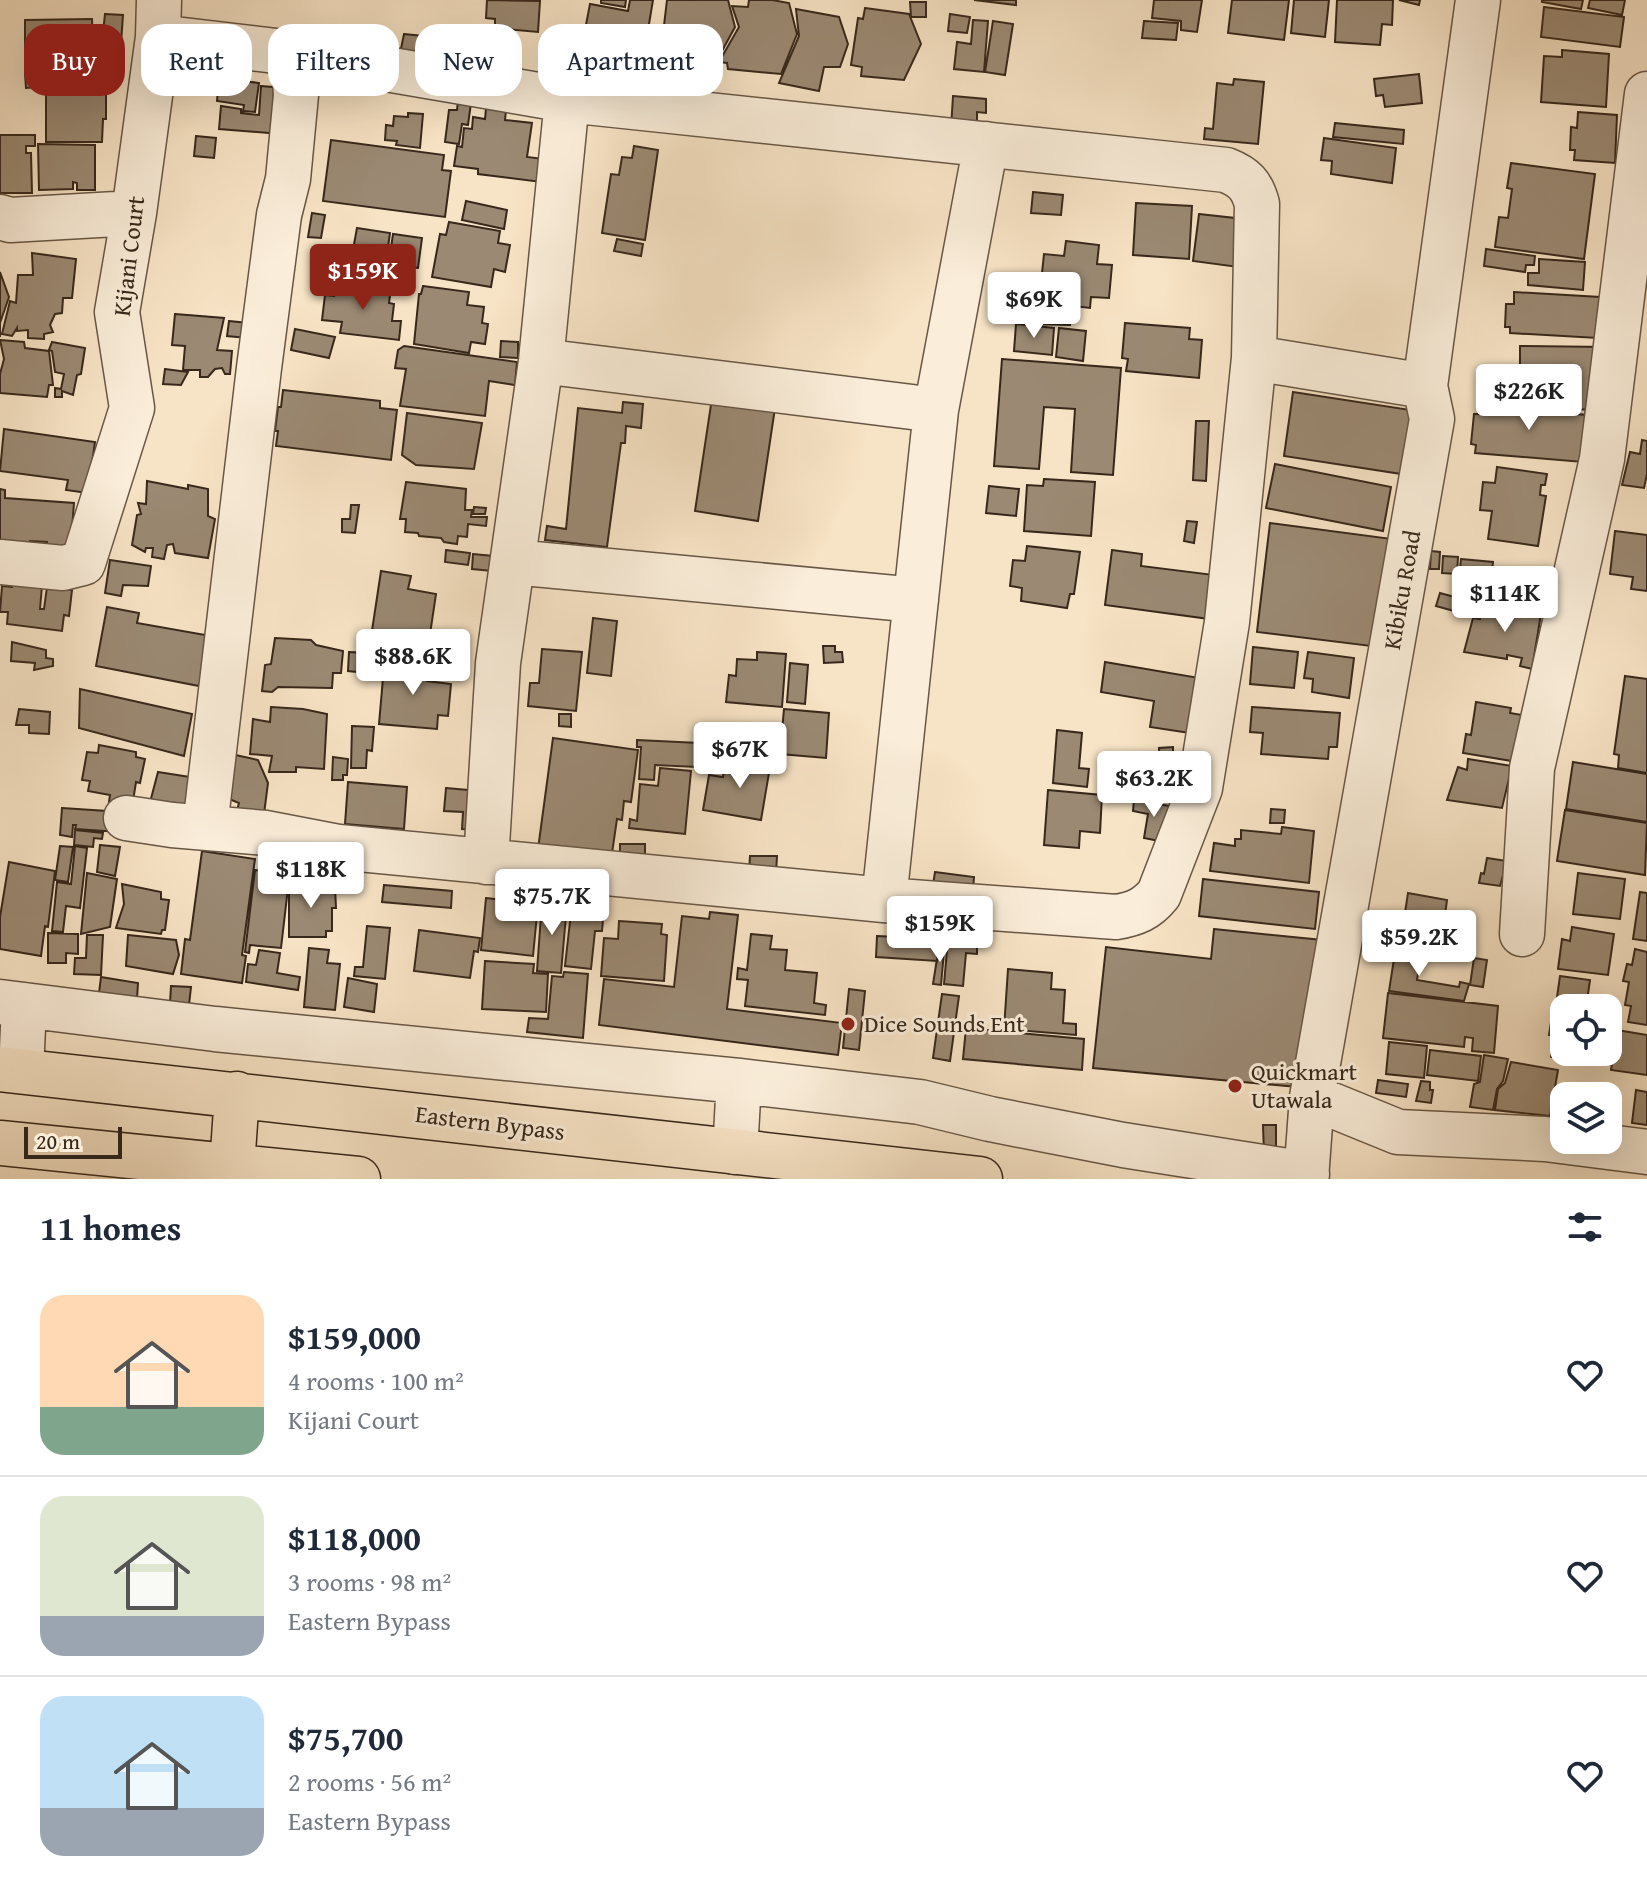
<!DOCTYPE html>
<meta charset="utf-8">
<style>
body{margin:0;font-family:"Gentium Book Plus",serif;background:#f6f6f7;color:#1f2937;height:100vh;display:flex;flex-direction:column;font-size:30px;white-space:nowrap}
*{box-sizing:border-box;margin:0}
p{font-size:26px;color:#747a83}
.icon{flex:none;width:44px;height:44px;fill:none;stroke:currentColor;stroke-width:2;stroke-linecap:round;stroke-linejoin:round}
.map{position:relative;height:1179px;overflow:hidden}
.details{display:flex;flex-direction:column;background:#fff;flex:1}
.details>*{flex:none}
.hud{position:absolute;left:24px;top:24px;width:800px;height:72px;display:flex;gap:16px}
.fabs{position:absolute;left:1550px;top:994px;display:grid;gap:16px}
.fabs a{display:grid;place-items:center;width:72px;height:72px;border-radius:16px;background:#fff;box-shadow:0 8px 32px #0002;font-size:40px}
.scale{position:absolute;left:24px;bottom:20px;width:98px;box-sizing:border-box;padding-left:8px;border:4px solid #38281b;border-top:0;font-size:22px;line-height:28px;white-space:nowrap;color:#38281b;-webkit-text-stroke:6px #faedd9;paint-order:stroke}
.price{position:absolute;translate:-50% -68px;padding:0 18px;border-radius:8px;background:#fff;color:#222;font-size:26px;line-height:52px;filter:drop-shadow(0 2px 4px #0008)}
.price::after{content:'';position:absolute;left:50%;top:48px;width:24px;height:18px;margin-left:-12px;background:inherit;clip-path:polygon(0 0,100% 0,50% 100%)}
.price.selected{background:#8f2418;color:#fff}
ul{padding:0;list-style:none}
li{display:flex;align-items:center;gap:24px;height:200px;padding:0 40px}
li+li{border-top:2px solid #e0e1e3}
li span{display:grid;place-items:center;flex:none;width:224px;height:160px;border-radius:24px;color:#555}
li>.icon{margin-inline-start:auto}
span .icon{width:96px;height:96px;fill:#fffc;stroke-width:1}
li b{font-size:34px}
h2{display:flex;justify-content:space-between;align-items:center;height:96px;padding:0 40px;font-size:34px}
.tag{padding:0 28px;border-radius:24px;background:#fff;box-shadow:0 8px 32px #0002;font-size:28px;line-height:72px}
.tag.selected{background:#8f2418;color:#fff}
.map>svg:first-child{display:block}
</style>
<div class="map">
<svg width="1647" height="1179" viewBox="0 0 1647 1179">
<rect width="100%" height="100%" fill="#f7e3c5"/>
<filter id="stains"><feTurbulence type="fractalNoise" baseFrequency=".0025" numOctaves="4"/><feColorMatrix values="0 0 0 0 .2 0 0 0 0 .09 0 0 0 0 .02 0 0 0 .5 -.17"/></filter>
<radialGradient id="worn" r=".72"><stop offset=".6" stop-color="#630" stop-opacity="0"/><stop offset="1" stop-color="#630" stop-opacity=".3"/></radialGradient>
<!-- building -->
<path fill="#9b8973" stroke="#38281b" stroke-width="2" d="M487,0L540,1L538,32L495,28V19L486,18Z
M601,0H626L625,7L601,3Z
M630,0H653L642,66L591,57L596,32L585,30L590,4L628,11Z
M667,0H728L735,27L716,62L678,59L679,53L661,51Z
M749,0H772L789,3L797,34L781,74L728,69L727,63L719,62L739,27L732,6L748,7Z
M974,0H1016V5Z
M1154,0H1202L1197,32L1181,30V21L1152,18Z
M1232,0H1289L1284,40L1228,33Z
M1294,0H1329L1325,37L1291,33Z
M1337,0H1393L1392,25L1382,24L1380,45L1335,42Z
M1399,0H1420L1419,5Z
M1542,0H1583L1581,9L1542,2Z
M1590,0H1625L1622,15L1588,8Z
M910,2H926V17H911Z
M1544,7L1624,17L1620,47L1541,37Z
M865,8L909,14L921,44L904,80L861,76L862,67L851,65L858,18L863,19Z
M796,9L839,17L848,44L840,67H824L819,91L779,83L799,36Z
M105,14L123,15L121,43L102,42Z
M950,14L970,17L967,33L948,31Z
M92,19L93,55H25V20Z
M973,20L988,21L984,72L954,69L957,42L971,44Z
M993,21L1013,24L1005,75L985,72Z
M1144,21L1178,23L1176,40L1142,38Z
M404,34L423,36L419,65L398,63Z
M1562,50L1609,54L1606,107L1541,102L1544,56L1562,57Z
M104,58H113L115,69H109L113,88H107V83H98V66H104Z
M91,66V73L78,75L77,69Z
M42,73V78L36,79L37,87L26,88L25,74Z
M1419,74L1422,103L1385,107L1383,95L1376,96L1374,79Z
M219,78L259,83L255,112L243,111L244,105L217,101Z
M66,79H95L94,86H106V119H103L102,142H46V82H66Z
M1234,79L1264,82L1258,144L1204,139L1205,128L1213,129L1217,83L1233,85Z
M261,86L284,88L280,134L219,129L221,106L241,109V113L259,115Z
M953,96L986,99V113L977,112V129L951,128Z
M458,101L471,103L468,125L462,124L459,144L445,142L449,110H457Z
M486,108L506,110L505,120L532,123L527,157L552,160L549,183L478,174V169L454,166L457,146L462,147L464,128L472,129L473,117L485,119Z
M1578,112L1617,115L1615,163L1574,160L1575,150H1570L1571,127L1577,128Z
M408,113L423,114L420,148L396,145L397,141L385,140L386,125L393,126L394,116L408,117Z
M1335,123L1404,130L1403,144L1333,137Z
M0,135H35V146H26V153H31L32,193H0Z
M196,136L216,138L214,158L194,156Z
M1324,138L1396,148L1392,183L1331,174L1332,161L1321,160Z
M331,140L444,155L442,170L451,171L445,217L323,201Z
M38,144L95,145V190H77V183L73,182V189L39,190Z
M634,146L658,150L645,240L602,233L611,174L619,175L622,157L632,158Z
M1511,163L1595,174L1584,259L1495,247L1499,217L1508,218L1512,189L1507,188Z
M1033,192L1063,195L1061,215L1031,213Z
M466,201L507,210L504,229L462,220Z
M1136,203L1192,206L1189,259L1133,255Z
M312,213L325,215L321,238L308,237Z
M1199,214L1244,219L1238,267L1193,261Z
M449,222L500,231L498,243L510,245L505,272L494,269L491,287L432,277L440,234L446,235Z
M357,228L390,233L388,247L391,248L393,234L422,238L418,268L410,267L408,279L356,271L358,251L353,250Z
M617,239L643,244L641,256L614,251Z
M1066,241L1099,245L1097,264L1112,265L1109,298L1091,297L1090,308L1039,302L1044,254L1064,256Z
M1486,249L1535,256L1534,265H1526L1525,272L1484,266Z
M32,253L76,259L72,298H63L62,313L55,314L50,325L53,332L44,334V339L28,338V330L17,331V328L12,336L2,334L10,301L16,303L18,275H33Z
M1539,259L1585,262L1583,290L1528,285V273H1539Z
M0,272L9,297L0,323V337Z
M369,285L391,288L389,303L394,304L392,321H401L399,340L340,333L342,322L322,320L325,295L334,296L335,287L368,291Z
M423,286L469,292L467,305L484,307L482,323L488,324L485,344L471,342L469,353L414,344L419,294H421Z
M1514,292L1617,298L1615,339L1510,333V327H1505L1506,304H1514Z
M1034,310L1071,311L1070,325L1033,324Z
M175,314L224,318L217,350L232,351L230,374H225L222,368L215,369L208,377H200V370H183L185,346L172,345Z
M229,321L248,323L247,338L227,336Z
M1125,323L1190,328L1189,339L1202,340L1199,378L1126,371L1128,359L1122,358Z
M1016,324L1054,328L1052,355L1014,351Z
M1059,328L1086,331L1083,361L1056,357Z
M295,329L335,337L329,358L291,350Z
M0,340L24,342L25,348L49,351L53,385H49L47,397L0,393V374L4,359Z
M501,341L518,342V358L500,357Z
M52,342L85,348L81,374L77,375L73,395L62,391V397H55V388L61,389L64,374L55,372L52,351L49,350Z
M404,346L517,362L515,385L489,381L485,416L400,406L406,369L395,368L398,350Z
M1520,346L1607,347L1603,410L1569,409L1570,397H1528L1529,379H1520Z
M1002,359L1121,368L1113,475L1071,472L1075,409L1044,407L1039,469L994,466Z
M1482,368H1508V387H1482Z
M165,369L188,372L181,385L163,384Z
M283,390L380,401V408L397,410L391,460L276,446L278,431H275L278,407H281Z
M1293,392L1417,411L1408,475L1284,456Z
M712,398L775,408L758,521L695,511Z
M1505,400H1542L1541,411L1587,415L1583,462L1475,453L1476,445L1471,444L1474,414H1481L1482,401L1505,403Z
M623,402L643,404L641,428L626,426L625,443H621L607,547L545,540L547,526L566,529L578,408L622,413Z
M407,413L482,423L474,469L416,465L402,455Z
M1196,421H1209L1206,481L1193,480Z
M4,429L95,442L88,493L66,490L68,480L0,471Z
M1642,440L1647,441V474L1644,488L1622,485L1630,452L1640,454Z
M1275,464L1391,487L1383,531L1266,508Z
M1497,467L1547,474L1545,485H1541L1540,495L1546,496L1538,546L1488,539L1492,511L1480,510L1483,482L1495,483Z
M1044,479L1095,482L1091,536L1024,531L1027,485L1043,486Z
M147,481L188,489V485L208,489V516L215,519L208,558L175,553L173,544L167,545L164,559L152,557L153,548H146L145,552L132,545L137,515L141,514L138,503L146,504Z
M406,482L466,489L465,510H472L471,517H487L486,526L468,524L467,537L458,536L457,544L444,542L441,538L419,536L418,533L405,532L406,519H400Z
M989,486L1019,489L1016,516L986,513Z
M0,489L5,490V498L74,503L71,542L65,553L46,552L47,542L30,541L29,549L0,547Z
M351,505H359L355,533L342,532V519H350Z
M474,507L486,508L485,514H473Z
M1187,521L1197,522L1194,543L1184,541Z
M1270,523L1392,539L1379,647L1257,632Z
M1615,531L1647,535V591L1631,589L1633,577L1610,574Z
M1027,546L1080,552L1074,594H1070L1067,608L1021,601L1022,588L1010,586L1013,560L1025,561Z
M446,550L470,553L468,565L445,562Z
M1112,550L1142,554L1141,566L1222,576L1217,620L1105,605Z
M1431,551L1440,552L1439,569H1430Z
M473,554L493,556L492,571L472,569Z
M1443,556L1458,557L1457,574L1442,573Z
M1461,559L1493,562L1491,582L1459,579Z
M110,560L151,566L148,586L123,585L121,596L105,593Z
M381,571L411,576L408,589L436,594L426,661L396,656L398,648L370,644Z
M12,583L42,586L40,609H44L47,587L72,590L69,616L64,615L62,631L7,624L8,612H0L2,586L12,587Z
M1440,593L1458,598L1454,611L1436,606Z
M1482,603L1541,614L1532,669L1520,666L1522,658L1507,655V659L1464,652L1473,618L1480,619Z
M107,607L139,613L137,623L211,636L199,686L96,666Z
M593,618L617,621L611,676L587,673Z
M275,638L311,640L316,645L343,651L341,673H333L332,688L278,687L272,692L262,691L265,665L271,664Z
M12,642L46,650V658L53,659V666L34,670L35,663L11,661Z
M823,646H835V652H842L843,662L824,663Z
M1253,647L1298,652L1294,688L1250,684Z
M542,649L582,652L576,711L528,706L530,683H539Z
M349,652L368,653L367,673L348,671Z
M757,652L786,654L782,707L726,702L729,675L736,676L737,659L757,660Z
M1308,652L1354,658L1349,698L1312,692L1313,679L1304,678Z
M389,662L428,665L427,681L451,684L448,716L438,715L437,729L379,724L383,678L387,679Z
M1105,662L1205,679L1197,734L1150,727L1154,701L1101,692Z
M790,663L808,665L805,704L787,702Z
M1625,676L1647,679V773L1618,768L1619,755L1614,754Z
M80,689L192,714L184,756L79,728Z
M1476,702L1511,708L1510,713L1533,717L1529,747L1515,745L1512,761L1463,753L1466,734L1471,735Z
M271,707L303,709L327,714L324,769L296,767V772H269L272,756L250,754L253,719L270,722Z
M1252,707L1340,713L1337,747H1329L1328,759L1261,754L1263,733L1250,732Z
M19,709L50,712L49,734L29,733V725H16Z
M784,709L829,713L826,758L780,754Z
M559,714H571V727L559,726Z
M352,726L374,727L372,751L367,750L366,768H351Z
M751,726L765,727L764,754L749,753Z
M1057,730L1082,733L1079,768L1089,769L1087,787L1053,783Z
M710,736H719V748H710Z
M553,738L638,750L631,802L624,801L622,820L617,819L611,860L538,849Z
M637,740L699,743L697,767L655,765L654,780L639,779L641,747H637Z
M99,745L136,752V757L145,759L140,783L136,782L133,801L126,805L109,802L110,795L88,791L90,781L82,780L87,752L98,753Z
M1173,747V775L1160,776L1159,748Z
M703,748L716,750L714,763L707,762L706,770L701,769Z
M231,754L258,760L268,783L263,822L235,817L239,803L227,798Z
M743,756L771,761L761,820L703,810L709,775L723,777L724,769L741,772Z
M333,757L348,759L347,775H343V780H332Z
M1468,759L1512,766L1502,808L1447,800L1458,767L1467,770Z
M1573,762L1647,774V822L1566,809Z
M660,768L691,771L685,834L629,828L630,819L637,821L640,784L658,786Z
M158,772L209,780L186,812L148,810Z
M348,782L407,787L404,829L345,824Z
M446,788L479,791L476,830L462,829L463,812L444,811Z
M1048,790L1102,795L1100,833L1080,831L1079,848L1044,845Z
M1134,800L1170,806L1164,842L1144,838L1148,814L1133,811Z
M62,808L122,812L120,832L75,829L76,825H73L72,837L60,835Z
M1271,809L1285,810L1284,823H1270Z
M1565,810L1647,823L1645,875L1557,861Z
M1282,827L1314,831L1309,883L1210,871L1214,843L1235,846V839H1241V830L1281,834Z
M75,830L103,833L102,839L94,838L93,847L74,845Z
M620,844H645V866L620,865Z
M100,845L120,847L115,876L97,872Z
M60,846L73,847L68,882L55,880Z
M75,846L87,848L80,908L66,906L63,932L52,931L57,882L71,884Z
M267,849L295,854L293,863L267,859Z
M202,851L255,859L242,955L246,956L242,983L181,974L185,939L190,940Z
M750,856H777L776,873H749Z
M1487,858L1507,861L1500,886L1479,883L1481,873L1484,874Z
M9,862L55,871L48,927L45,926L41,956L0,949V917Z
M255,870L296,875L294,889L288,888L281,948L250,945L249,953L245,952Z
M935,872L974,877L973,890L933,885Z
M87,873L117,879L110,927L81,934Z
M1578,873L1625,879L1620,919L1573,914Z
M1203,879L1319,892L1315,929L1199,916Z
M297,883H322V888L335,887L336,908H332V931H326V937H289V892H297Z
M122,884L161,892V899L169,900L165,930H162L161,934L116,928L124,904Z
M384,885L452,891L451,908L382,902Z
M1640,892L1647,893V941L1633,939Z
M1408,893L1447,900L1441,945L1401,939Z
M486,898L538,904L533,956L481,950Z
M542,902L567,904L561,973L537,971Z
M572,904L604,908L602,931H595L591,969L565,966Z
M710,912L738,915L727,1009L842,1023L838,1055L599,1025L604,979L674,987L682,916L709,919Z
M619,921L662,924L661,934L667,935L664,981L601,976L604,938L618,939Z
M367,926L390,928L385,979L354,976L355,967H363Z
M1572,927L1614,934L1608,975L1558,969L1562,939L1570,941Z
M1214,929L1322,940L1297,1087L1093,1068L1106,947L1211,959Z
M419,930L480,938L478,952L474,951L470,978L414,971Z
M48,933L78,934V954L66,953V963H48Z
M751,934L772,936L770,949L787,950L785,970L817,973L814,1003L826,1005L825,1015L745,1006L748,980L737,979L738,968L747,970Z
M87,935H103L101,975L74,974L75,958H86Z
M128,935L176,940L179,955L173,974L126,966Z
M877,936L938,939L937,961L876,957Z
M948,939L977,942V954L966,953L963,986L944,984Z
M940,940L945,941L941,985L933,984Z
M1396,946L1422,950L1417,980L1459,987L1460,982L1469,984L1464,1001L1389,991Z
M309,948L329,950L327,963L340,964L335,1010L304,1007Z
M1635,949L1647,952V1025L1628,1022L1631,1006L1625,1005L1629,982L1623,981L1627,964L1632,965Z
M259,950L280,953L277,973L300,977L298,990L246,982L248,964L256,965Z
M1474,958L1487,960L1483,987L1470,985Z
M485,961L534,964L533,973L548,974L546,1012L482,1009Z
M1008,969L1052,973L1051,989L1065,990L1063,1023L1076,1024V1035L1004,1029Z
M564,972L588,974L583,1038L527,1032L529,1018L548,1019L552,976L563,977Z
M1560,976L1590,980L1586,1008H1564V1012L1555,1011Z
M101,977L138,983L137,999L99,993Z
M348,978L377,984L374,1012L344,1007Z
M171,986L191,987L189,1005L170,1003Z
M849,989L865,991L859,1050L843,1048Z
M1388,993L1498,1006L1494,1053L1472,1051L1473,1038L1465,1037L1464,1047L1383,1038Z
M942,994L959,996L950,1061L933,1058Z
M1552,1016L1564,1017V1052H1608V1022L1616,1023L1611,1065L1551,1057L1554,1036L1549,1035Z
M966,1028L1084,1039L1082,1070L963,1059Z
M1617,1030L1647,1035V1075L1611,1070Z
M1389,1042L1427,1046L1424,1078L1386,1074Z
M1430,1050L1481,1056L1478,1081L1427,1075Z
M1484,1055L1508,1059L1503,1081L1497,1089L1493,1110L1470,1107L1474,1084L1480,1082Z
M1511,1062L1558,1070L1550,1116L1495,1110L1498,1089L1505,1083Z
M1378,1080L1408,1084L1406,1097L1376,1093Z
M1421,1081L1430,1082V1090H1433L1431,1103L1416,1101Z
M1636,1090L1647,1092V1125L1632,1123Z
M1263,1125H1276V1154H1264Z"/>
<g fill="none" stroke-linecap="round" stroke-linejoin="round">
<!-- minor casing -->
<g stroke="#685746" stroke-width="47">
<path id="minor" d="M0,217L10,220L134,213
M1254,358L1425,386
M541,361L936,410
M0,562L63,568L83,563L132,408L117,312L134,213L158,37L159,0
M513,562L916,600
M126,818L172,825L266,833L339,847L884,900L1116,917C1135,914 1147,909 1159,894L1200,788L1227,622L1254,358L1257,204C1252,185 1244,177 1226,170L567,100L293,53L158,37
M205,827L259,368L279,215L288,179L296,95L293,53
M486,862L498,663L541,361L567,100
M884,900L936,410L986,144
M1522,934L1532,768L1602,459L1647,94
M0,1002L215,1029L739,1081L920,1102L990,1119L1123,1145L1307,1174
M21,1071L24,1005
M1312,1097L1398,1132L1545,1139L1647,1152
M735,1152L739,1081
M1306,1179L1312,1097L1432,419L1425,386L1478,0"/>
</g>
<!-- major casing -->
<g stroke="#38281b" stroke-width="47">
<path id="major" d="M0,1069L980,1179
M0,1143L358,1179
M232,1167L237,1094"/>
</g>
<!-- minor -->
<use href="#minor" stroke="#faedd9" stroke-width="44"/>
<!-- major -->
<use href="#major" stroke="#f7e3c5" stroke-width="44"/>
</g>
<!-- markers -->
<g fill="#8f2418" stroke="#faedd9" stroke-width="3">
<circle cx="848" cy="1024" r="8"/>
<circle cx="1235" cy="1086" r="8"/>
</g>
<g text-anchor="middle" stroke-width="6" stroke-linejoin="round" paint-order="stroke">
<!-- street labels -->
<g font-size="24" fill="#38281b" stroke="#faedd9">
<text transform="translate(129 256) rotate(-83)" y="8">Kijani Court</text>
<text transform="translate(1402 590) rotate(-80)" y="8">Kibiku Road</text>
<text transform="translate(490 1123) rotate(7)" y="8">Eastern Bypass</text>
</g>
<!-- poi labels -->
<g font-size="24" fill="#38281b" stroke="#faedd9" text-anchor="start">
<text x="864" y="1032">Dice Sounds Ent</text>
<text x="1251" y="1080">Quickmart<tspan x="1251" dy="28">Utawala</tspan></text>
</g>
</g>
<rect width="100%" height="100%" filter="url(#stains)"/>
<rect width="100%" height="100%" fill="url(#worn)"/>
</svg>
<div class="fabs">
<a><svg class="icon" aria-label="locate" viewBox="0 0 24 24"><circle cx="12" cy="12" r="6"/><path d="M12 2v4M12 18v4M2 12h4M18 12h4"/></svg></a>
<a><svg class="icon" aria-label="layers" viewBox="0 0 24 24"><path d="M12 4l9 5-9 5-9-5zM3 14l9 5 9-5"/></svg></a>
</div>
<div class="scale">20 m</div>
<b class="price selected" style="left:363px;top:312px">$159K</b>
<b class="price" style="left:1034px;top:340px">$69K</b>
<b class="price" style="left:1529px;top:432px">$226K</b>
<b class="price" style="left:1505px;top:634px">$114K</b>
<b class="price" style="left:413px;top:697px">$88.6K</b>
<b class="price" style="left:740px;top:790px">$67K</b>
<b class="price" style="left:1154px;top:819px">$63.2K</b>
<b class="price" style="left:311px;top:910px">$118K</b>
<b class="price" style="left:552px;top:937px">$75.7K</b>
<b class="price" style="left:940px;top:964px">$159K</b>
<b class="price" style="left:1419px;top:978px">$59.2K</b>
<div class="hud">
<a class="tag selected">Buy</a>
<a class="tag">Rent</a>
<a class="tag">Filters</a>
<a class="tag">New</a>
<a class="tag">Apartment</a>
</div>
</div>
<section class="details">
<h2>11 homes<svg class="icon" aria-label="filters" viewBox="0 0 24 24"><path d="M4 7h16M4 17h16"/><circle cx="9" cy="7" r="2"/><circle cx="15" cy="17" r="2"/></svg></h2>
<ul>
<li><span style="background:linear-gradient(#ffd9b3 70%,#7fa58c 0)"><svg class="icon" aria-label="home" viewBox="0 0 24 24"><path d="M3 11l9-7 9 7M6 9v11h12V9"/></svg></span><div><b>$159,000</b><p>4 rooms · 100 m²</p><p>Kijani Court</p></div><svg class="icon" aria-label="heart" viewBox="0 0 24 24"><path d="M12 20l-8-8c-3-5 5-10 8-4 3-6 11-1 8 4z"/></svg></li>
<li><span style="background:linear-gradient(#dfe7d0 75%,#9aa5b1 0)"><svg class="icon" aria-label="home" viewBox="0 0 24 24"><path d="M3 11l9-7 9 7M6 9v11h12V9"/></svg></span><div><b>$118,000</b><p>3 rooms · 98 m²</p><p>Eastern Bypass</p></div><svg class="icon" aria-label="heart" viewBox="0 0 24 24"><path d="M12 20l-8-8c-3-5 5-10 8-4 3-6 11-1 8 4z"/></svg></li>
<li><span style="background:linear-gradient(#bfe0f5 70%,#9aa5b1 0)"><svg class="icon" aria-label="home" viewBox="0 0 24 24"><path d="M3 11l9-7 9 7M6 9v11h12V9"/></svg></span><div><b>$75,700</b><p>2 rooms · 56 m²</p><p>Eastern Bypass</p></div><svg class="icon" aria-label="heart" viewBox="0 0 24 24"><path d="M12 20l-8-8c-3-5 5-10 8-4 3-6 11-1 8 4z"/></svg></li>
</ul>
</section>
